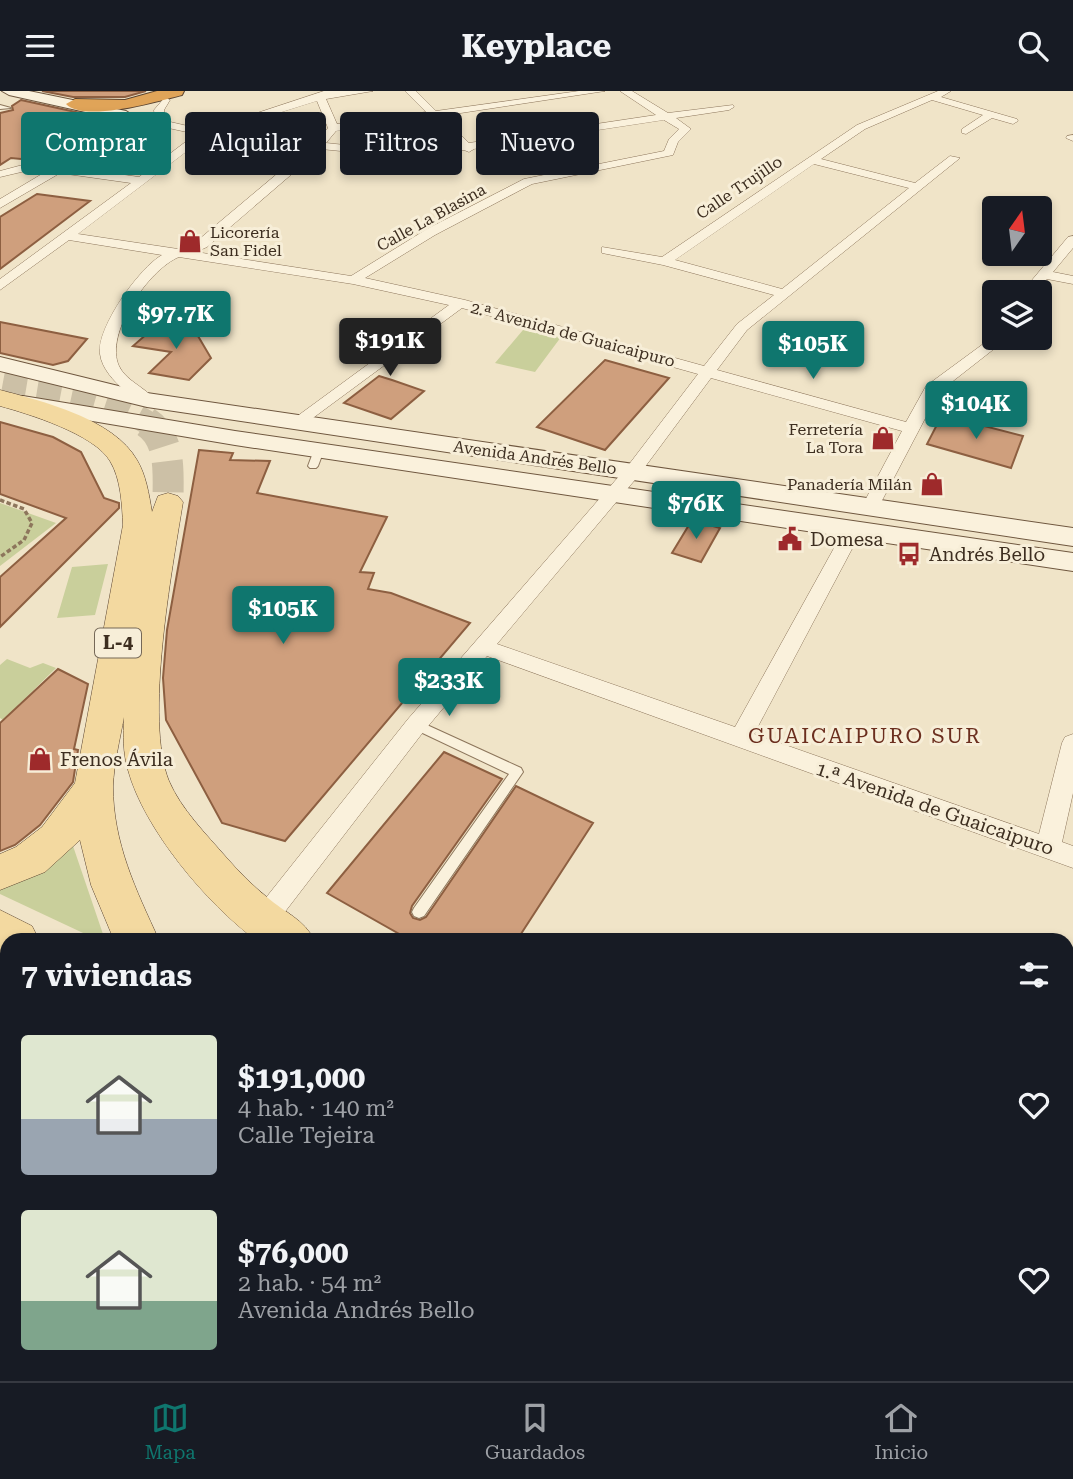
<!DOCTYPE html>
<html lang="es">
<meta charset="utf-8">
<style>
body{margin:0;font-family:"Roboto Serif",serif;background:#20242c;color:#f1f3f6;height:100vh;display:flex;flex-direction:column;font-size:26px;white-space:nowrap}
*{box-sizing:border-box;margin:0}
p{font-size:23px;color:#9ea1a6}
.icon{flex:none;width:38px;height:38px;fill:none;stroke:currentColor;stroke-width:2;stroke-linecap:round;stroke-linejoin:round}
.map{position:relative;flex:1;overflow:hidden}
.details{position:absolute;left:0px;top:842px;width:1074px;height:450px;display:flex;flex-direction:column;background:#171b24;border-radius:21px 21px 0 0;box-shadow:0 4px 10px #0003}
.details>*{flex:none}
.banner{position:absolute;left:21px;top:21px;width:700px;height:63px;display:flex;gap:14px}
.needle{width:46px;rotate:14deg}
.fabs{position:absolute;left:982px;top:105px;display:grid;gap:14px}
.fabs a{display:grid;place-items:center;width:70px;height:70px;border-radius:7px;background:#171b24;box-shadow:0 4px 10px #0003;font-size:35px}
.price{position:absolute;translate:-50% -60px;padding:0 16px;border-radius:7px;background:#0f766e;color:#fff;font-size:23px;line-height:46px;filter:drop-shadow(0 2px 4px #0008)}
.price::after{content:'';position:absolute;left:50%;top:42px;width:21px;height:16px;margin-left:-10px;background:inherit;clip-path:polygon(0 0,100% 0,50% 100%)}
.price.on{background:#222;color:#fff}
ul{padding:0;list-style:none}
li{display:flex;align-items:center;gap:21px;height:175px;padding:0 21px}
li span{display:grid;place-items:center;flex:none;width:196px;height:140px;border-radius:7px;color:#555}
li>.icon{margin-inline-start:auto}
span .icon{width:84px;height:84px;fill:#fffc;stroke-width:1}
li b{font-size:30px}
h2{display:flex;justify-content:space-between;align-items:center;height:84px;padding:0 21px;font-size:30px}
.pill{padding:0 24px;border-radius:7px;background:#171b24;box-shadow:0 4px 10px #0003;font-size:24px;line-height:63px}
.pill.on{background:#0f766e;color:#fff}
header{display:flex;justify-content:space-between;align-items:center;height:91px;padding:0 21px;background:#171b24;font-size:32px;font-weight:700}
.menu{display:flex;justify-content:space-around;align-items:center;height:98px;border-top:2px solid #363941;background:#171b24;font-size:19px;color:#9ea1a6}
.menu a{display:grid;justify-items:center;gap:4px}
.menu .on{color:#0f766e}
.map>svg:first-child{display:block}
</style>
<header><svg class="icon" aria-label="menu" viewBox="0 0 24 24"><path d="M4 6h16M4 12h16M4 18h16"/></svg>Keyplace<svg class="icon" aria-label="search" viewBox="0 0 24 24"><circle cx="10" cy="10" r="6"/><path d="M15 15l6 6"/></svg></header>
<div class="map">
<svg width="1073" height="1290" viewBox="0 0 1073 1290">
<rect width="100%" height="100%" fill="#f0e4c8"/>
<!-- green -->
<path fill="#c9cf9b" d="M523,239L561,246L535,281L495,272Z
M0,412L56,432L0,475Z
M108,473L95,524L57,527L72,476Z
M7,568L30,577L43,572L56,577L3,629L0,627V574Z
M73,755L105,849H98L0,803V798C28,786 51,776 73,755Z"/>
<!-- building -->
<path fill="#cf9f7d" stroke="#8d5f41" stroke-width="2" d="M42,0H146L125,6H73Z
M21,9L103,27L78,43L68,42L21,68L11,67L0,74V22L13,19L12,15Z
M37,103L90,110L0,178V126Z
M0,231L87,248L68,270L53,274L0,262Z
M157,234L195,240L211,267L189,289L149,282L171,261L133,255Z
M605,269L669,287L605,359L537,336Z
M379,285L392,289L424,300L391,328L344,312Z
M942,324L1023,345L1011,377L927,353Z
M0,331L53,346L81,361L104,407L119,412V417L0,536V486L66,427L0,403Z
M199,359L233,362L230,369L270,370L257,402L387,426L360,481L374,482L368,498L391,502L470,532L285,750L222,732L166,629L163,587L167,539Z
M692,429L720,437L701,471L672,462Z
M58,578L88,593L74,658L78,659L73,691L40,734L15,754L0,760V632Z
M444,661L502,688L412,815L410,822L413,827L420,829L426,826L516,695L593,732L517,849H410L327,802Z"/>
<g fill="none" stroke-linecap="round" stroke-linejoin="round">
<!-- primary-tunnel-far1 -->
<path stroke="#ccc0a6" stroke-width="24" stroke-dasharray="24 11" stroke-linecap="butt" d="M3,291C52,300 105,304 148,332"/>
<!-- primary-tunnel -->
<path stroke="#ccc0a6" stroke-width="31" stroke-dasharray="31 15" stroke-linecap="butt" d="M146,331C172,348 168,383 168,411"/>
<!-- lane casing -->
<g stroke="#8d765c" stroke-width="2">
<path id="lane" d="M0,14L11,17L0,18Z
M319,356L324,359L318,375L316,377H310L308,375L314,359Z
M416,629L521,677L523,681L424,825L419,827L414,825L412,821L414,817L509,683L412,637L410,634L412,631Z"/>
</g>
<!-- street casing -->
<g stroke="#8d765c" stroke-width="1">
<path id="street" d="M324,0H373L326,8L337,33L426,21L405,0H416L436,20L579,0H605L441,25L469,52L656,24L620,0H632L668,22L733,14L734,16L729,19L676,27L691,38L678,51L673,64L532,93L435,144L365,187L465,209L704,275L737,233L774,204L663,174L602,162V156L662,166L857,34L938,0H951L941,6L1017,28L1018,30L1013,33L992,27L966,43L962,42V38L983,24L932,9L865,38L821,68L915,92L950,65L960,67L747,239L717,279L906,331L926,295L994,245L1008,247L939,301L876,421H864L861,417L902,340L711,287L639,384L497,553L735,636L844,439L846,435H860L862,439L754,643L1039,743L1062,652L1065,646L1073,643V702L1062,751L1073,755V777L487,565L424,640L271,839L262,843L253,839L249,831L253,823L408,628L627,376L698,283L462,217L298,338L290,333L292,329L449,214L353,193L179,166C149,178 104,243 119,275C126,290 145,296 155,309L147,314C138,312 131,305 124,299C114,290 102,278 100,263C96,237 140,176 162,164L69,149L0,199V188L131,92L60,82L0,117V108L47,80L34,78L0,86V80L30,72L122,23L155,28L154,19L165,6L170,9L164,19L166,30L205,39ZM317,10L328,37L315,50L221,40ZM431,27L458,54L411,61L326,52L336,40ZM127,28L196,43L139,86L46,73ZM664,29L679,38L669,48L664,60L524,88L427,138L351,185L196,161L207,156L321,58L411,67L464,59L469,61L474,58ZM207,45L309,56L197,150L178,158L78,143ZM814,73L909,97L782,198L675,169Z
M1073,44V50L1066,47L1067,45Z
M1073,145V157L1053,181L1073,185V193L1047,188L1036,201H1022L1068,146Z
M0,1005L7,1008V1043L0,1040Z"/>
</g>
<!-- secondary casing -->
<g stroke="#6f573f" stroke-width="2">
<path id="secondary" d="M2,0H29L126,20L134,25L126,30L9,4Z
M0,266L147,302L1073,437V455L147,316L0,280Z
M23,305L235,340L1073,462V480L235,354L15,317L11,312L15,307Z"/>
</g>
<!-- primary casing -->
<g stroke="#5b4430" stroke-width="1">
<path id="primary" d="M0,299C42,310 114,328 137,369C146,384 149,403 152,421L158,405L168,402L178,405L183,411C172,479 144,629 169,690C181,718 206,743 226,766C239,781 253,795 268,807C284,821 305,829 314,849H256C207,813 144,738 128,679C123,662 123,644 124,626C120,648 114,672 113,695C113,752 136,799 159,849H114L91,794L80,749L45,781L0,799V763L16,756L42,736L75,692L123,434C122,414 121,388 110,370C94,343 29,323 0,315Z
M0,819L32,835L39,849H7V865L0,862Z
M7,1164V1218L0,1219V1165Z
M42,1284H113L111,1290H40Z
M656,1284H720L722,1290H658Z
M955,1284H1019L1021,1290H957Z"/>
</g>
<!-- highway casing -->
<g stroke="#5b4430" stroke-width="2">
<path id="highway" d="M157,0H184L182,4C159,10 84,32 66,13L75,8L125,9Z"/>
</g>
<!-- path-far1 -->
<path stroke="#8d765c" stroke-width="3.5" stroke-dasharray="4.5 2.5" stroke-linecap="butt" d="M0,409L24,418L32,432L24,449L0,466"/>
<!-- path -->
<path stroke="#8d765c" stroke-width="6" stroke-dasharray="7 5" stroke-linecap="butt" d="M581,1290L582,1284"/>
<!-- lane -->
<use href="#lane" fill="#faf1dc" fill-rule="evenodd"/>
<!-- street -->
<use href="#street" fill="#faf1dc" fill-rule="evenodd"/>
<!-- secondary -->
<use href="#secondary" fill="#faf1dc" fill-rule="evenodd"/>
<!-- primary -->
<use href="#primary" fill="#f3d9a0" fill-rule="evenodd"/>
<!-- highway -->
<use href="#highway" fill="#e0a458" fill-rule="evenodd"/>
</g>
<!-- icons -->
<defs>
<g id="shop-bare" transform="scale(1.89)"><path d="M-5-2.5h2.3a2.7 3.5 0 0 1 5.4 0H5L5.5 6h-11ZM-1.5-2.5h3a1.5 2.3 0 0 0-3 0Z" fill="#9e2a2b" stroke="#f7eed8" stroke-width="2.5" paint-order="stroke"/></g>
<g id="civic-bare" transform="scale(1.89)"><path d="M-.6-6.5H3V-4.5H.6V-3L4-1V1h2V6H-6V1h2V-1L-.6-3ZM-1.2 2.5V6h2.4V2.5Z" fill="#9e2a2b" stroke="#f7eed8" stroke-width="2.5" paint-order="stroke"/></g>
<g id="bus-bare" transform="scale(1.89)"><path d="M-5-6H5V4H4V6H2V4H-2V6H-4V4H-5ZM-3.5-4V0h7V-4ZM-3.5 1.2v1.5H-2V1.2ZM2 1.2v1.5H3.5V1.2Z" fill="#9e2a2b" stroke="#f7eed8" stroke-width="2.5" paint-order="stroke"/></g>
</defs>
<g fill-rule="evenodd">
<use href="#shop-bare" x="190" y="150"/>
<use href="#shop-bare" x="883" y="347"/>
<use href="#shop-bare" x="932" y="393"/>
<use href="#civic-bare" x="790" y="448"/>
<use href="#bus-bare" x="909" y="463"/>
<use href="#shop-bare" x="40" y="668"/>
</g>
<g text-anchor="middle" stroke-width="6" stroke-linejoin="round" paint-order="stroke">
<!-- far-street labels -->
<g font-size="16" fill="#3d2e20" stroke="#f7eed8">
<text transform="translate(739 96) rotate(-34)" y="6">Calle Trujillo</text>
<text transform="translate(431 126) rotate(-29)" y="6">Calle La Blasina</text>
<text transform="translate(573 243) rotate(15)" y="6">2.ª Avenida de Guaicaipuro</text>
<text transform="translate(535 366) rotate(8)" y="6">Avenida Andrés Bello</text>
</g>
<!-- far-poi labels -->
<g font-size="16" fill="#3d2e20" stroke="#f7eed8" text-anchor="end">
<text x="210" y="147" text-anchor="start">Licorería<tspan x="210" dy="18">San Fidel</tspan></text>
<text x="863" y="344">Ferretería<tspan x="863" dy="18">La Tora</tspan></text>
<text x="912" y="399">Panadería Milán</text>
</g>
<!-- shield labels -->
<rect fill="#f7eed8" stroke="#756857" stroke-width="2" x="95" y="537.5" width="46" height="29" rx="5"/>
<g font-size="18" font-weight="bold" fill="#3d2e20">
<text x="118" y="558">L-4</text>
</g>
<!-- poi labels -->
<g font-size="19" fill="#3d2e20" stroke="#f7eed8" text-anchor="start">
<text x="810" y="455">Domesa</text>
<text x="929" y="470">Andrés Bello</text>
<text x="60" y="675">Frenos Ávila</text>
</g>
<!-- street labels -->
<g font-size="19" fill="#3d2e20" stroke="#f7eed8">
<text transform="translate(935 717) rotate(19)" y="7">1.ª Avenida de Guaicaipuro</text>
</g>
<!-- neighbourhood labels -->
<g font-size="21" letter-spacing="2" fill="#6b2e1e" stroke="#f7eed8">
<text x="865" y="652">GUAICAIPURO SUR</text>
</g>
</g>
</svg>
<div class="fabs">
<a><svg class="needle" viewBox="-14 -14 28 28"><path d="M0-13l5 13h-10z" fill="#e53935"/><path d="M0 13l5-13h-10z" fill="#9ea1a6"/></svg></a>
<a><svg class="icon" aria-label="layers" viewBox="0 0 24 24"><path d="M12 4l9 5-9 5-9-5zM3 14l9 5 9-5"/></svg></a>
</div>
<b class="price" style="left:176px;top:260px">$97.7K</b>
<b class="price on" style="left:390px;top:287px">$191K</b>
<b class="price" style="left:813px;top:290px">$105K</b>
<b class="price" style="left:976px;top:350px">$104K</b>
<b class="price" style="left:696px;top:450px">$76K</b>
<b class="price" style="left:283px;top:555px">$105K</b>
<b class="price" style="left:449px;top:627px">$233K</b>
<div class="banner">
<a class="pill on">Comprar</a>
<a class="pill">Alquilar</a>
<a class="pill">Filtros</a>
<a class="pill">Nuevo</a>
</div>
<section class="details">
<h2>7 viviendas<svg class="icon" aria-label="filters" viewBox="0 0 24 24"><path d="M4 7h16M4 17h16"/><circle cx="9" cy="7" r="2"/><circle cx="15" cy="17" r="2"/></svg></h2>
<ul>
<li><span style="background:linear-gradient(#dfe7d0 60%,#9aa5b1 0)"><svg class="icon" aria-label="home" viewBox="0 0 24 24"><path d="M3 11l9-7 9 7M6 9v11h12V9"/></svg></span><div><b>$191,000</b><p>4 hab. · 140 m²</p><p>Calle Tejeira</p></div><svg class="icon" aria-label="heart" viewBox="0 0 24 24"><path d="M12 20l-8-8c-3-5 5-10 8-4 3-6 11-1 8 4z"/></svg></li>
<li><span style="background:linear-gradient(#dfe7d0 65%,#7fa58c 0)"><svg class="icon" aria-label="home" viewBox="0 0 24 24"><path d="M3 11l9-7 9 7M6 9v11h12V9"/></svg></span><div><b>$76,000</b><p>2 hab. · 54 m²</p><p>Avenida Andrés Bello</p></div><svg class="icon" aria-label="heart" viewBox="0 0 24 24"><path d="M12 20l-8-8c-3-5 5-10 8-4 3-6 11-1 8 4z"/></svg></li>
</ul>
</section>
</div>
<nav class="menu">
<a class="on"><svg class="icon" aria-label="map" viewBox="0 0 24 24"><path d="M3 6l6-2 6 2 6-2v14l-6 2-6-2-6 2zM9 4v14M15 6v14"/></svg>Mapa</a>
<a><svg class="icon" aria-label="saved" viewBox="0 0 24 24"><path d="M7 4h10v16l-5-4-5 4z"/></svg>Guardados</a>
<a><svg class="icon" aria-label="home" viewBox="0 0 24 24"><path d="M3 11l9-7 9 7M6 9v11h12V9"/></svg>Inicio</a>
</nav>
